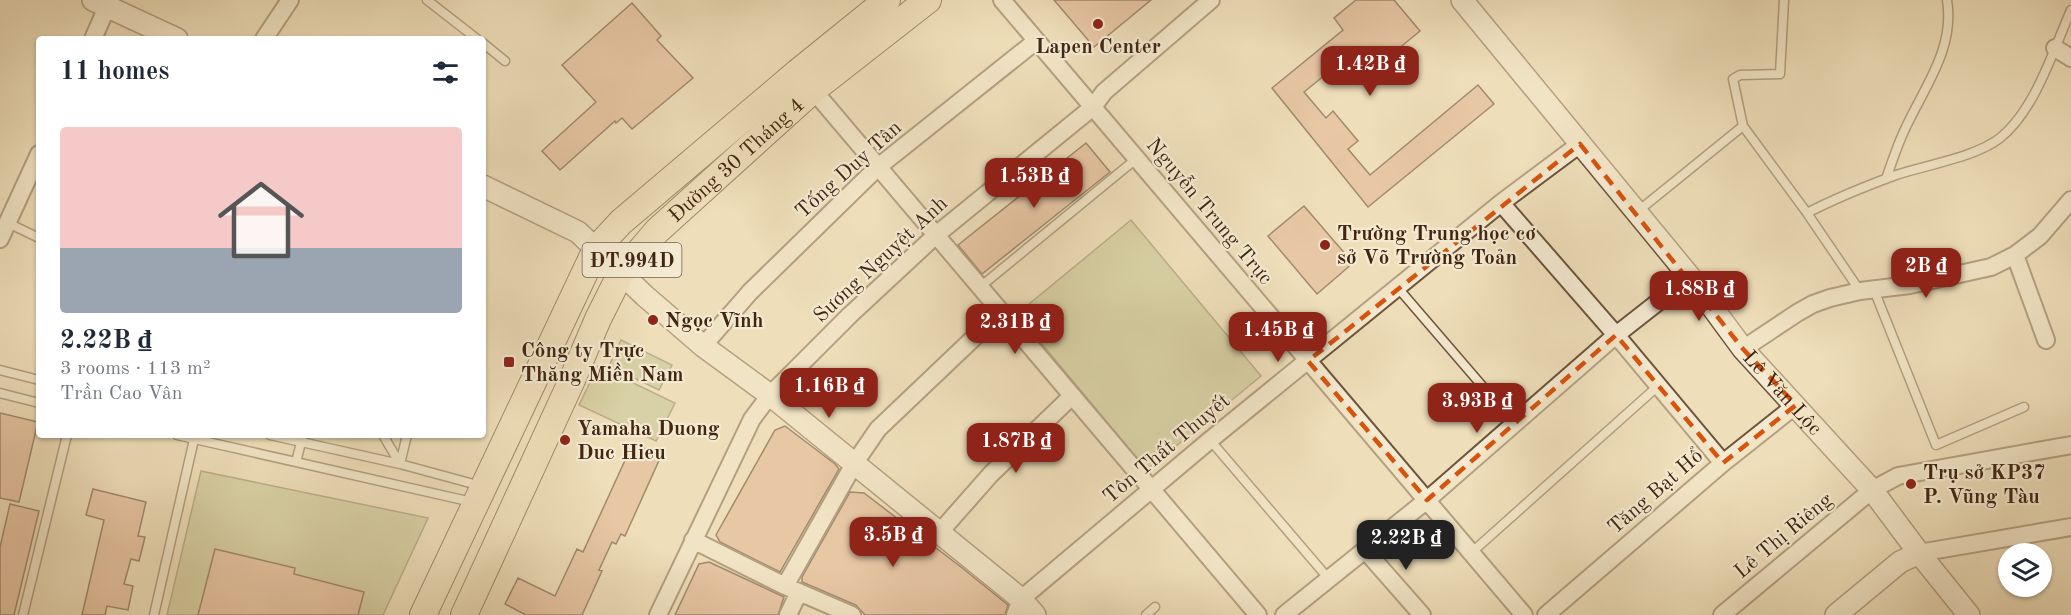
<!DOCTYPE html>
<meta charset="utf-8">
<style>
body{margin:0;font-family:"Old Standard TT",serif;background:#f6f6f7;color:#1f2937;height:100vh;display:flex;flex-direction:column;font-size:22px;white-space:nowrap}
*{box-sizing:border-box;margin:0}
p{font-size:20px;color:#747a83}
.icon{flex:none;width:33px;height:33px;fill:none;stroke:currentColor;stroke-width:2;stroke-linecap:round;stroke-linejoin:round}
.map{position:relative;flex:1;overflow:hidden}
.panel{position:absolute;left:36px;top:36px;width:450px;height:402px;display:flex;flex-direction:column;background:#fff;border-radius:6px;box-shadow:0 2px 4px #0004}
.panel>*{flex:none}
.tools{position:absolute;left:1998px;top:543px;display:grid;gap:12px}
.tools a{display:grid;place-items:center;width:54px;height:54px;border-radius:50%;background:#fff;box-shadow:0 2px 4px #0004;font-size:30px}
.price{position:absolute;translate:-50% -51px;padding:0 14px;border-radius:12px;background:#8f2418;color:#fff;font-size:20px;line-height:39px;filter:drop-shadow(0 2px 3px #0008)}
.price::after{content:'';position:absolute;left:50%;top:36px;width:18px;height:14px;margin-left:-9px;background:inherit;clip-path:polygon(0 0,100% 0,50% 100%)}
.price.selected{background:#222;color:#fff}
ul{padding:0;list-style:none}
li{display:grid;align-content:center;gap:12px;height:318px;padding:0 24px}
li span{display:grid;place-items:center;height:186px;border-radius:6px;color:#555}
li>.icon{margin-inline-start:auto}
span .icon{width:108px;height:108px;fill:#fffc;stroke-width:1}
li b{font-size:26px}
h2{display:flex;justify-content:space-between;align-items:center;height:72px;padding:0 24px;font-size:26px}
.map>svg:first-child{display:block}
</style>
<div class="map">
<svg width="2071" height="615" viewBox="0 0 2071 615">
<rect width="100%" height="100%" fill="#eedeb9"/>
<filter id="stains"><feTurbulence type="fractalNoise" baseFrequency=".00333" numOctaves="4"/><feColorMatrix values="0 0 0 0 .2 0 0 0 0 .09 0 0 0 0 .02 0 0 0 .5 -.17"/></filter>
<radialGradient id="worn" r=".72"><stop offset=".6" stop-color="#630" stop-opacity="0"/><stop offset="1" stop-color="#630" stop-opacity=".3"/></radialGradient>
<!-- green -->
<path fill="#bdc08c" stroke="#80734f" stroke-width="1.5" d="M1131,220L1261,376L1147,470L1017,314Z
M621,340L672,365L659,390L609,366Z
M598,366L675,403L656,441L579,405Z
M201,471L428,518L383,615H167Z"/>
<!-- building -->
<path fill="#dfac8d" stroke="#422612" stroke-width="1.5" d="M1054,0H1151L1094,47Z
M1356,0H1394L1420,31L1374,69L1361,54L1351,62L1347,57L1304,92L1326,118L1333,111L1358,141L1348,149L1370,175L1478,85L1494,104L1368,207L1272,88L1343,30L1334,18Z
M632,3L661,36L657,40L693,78L632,129L622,118L616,123L615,121L560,170L542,151L596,102L562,65Z
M1086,143L1110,172L982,274L958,245Z
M1304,206L1353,263L1317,294L1268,236Z
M0,413L38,422L19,502L0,498Z
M785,426L835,464L839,469L780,572L720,542L716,535L775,430Z
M633,443L661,456L625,536L621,534L616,544L612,542L599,570L602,571L582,615H526L505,604L518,578L555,596L577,549L583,552Z
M93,489L146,502L138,536L145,537L139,561L131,559L124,584L133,586L128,610L107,606L105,615H82L104,520L86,515Z
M850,492L864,493L961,567L1008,605L1005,615H865L856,605L802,582V577Z
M10,504L39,511L14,615H0V547Z
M215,549L295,568L294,574L364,592L358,615H198Z
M709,562L784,597L778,615H675L699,564Z"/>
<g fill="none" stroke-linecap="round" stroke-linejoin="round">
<!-- service casing -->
<g stroke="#6d543c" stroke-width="11">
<path id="service" d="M427,0L477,39
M483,43L505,61
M1743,126L1807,213L1860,291
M1886,179C1892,162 1898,143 1906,127C1925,86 1955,48 1947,0
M1637,212L1743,126L1733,79L1740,75L1780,74L1784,0
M1807,213C1836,198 1866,186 1896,175C1926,165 1976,157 2000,138C2035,110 2053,51 2071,10
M8,223L39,238
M980,287L1136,159
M1398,288L1515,424
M1874,290L1936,445L2024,407
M0,370L39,380
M0,393L39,403
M177,435L472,502
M270,435L400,464L481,486
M383,435L400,464
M1210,440L1328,578
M296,462L303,435
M400,464L407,435
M1471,553L1658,386
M23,615L67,435
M154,615L195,435
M1146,615L1155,607"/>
</g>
<!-- minor casing -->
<g stroke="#6d543c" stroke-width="20">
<path id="minor" d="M1002,0L1524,615
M93,39L110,0
M264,39L290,0
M2055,48L2071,58
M808,84L1258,615
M1501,203L1616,335L1723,463
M0,239L39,154
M2015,255L2046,340
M703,346L750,292L878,167L1036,41
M1743,349L1797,313L1813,304L1830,298L1860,291L1910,285L1991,267L2015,255L2040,236L2071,200
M939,533L991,474L1072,396
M693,540L785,586L852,615
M1365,550L1422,615
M1919,553L2071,527
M785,586L854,464L878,429L1001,312
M658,615L752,419L770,395L850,315L936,235L1093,107L1104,92L1211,0
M788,615L799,592
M1015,615L1021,599L1210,440L1501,203L1580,144
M1284,615L1427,500L1616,335L1690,277
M1546,615L1723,463L1796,405
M1722,615L1872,490L1898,476L2071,445"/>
</g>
<!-- tertiary casing -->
<g stroke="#6d543c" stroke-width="24">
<g id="tertiary">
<path d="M93,0L177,39"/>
<path id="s1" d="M1462,0L1690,277L1743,349L1872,490L1919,553L1969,615"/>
<path d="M483,186L578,232L645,296L703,346L770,395L1021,599L1035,615"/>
<path d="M1836,615L1900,562L1919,553"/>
</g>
</g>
<!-- primary casing -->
<g stroke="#422612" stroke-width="28">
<g id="primary">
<path d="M423,615L596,249L621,222L798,72L887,0"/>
<path id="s2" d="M464,615L572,380L598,319L621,273L657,231L813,90L928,0"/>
</g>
</g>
<!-- service -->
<use href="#service" stroke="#f4ead2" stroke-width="8"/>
<!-- minor -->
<use href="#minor" stroke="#f4ead2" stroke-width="16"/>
<!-- tertiary -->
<use href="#tertiary" stroke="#f4ead2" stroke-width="21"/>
<!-- primary -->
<use href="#primary" stroke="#eedeb9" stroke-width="26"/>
</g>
<!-- marked area -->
<path d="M0 0H2071V615H0ZM1580,144L1743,349L1796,405L1723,463L1616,335L1427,500L1308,361Z" fill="#eedeb9" fill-opacity=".55" fill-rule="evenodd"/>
<path fill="none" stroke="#d7540d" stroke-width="4.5" stroke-dasharray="12 8" stroke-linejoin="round" d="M1580,144L1743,349L1796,405L1723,463L1616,335L1427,500L1308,361Z"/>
<!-- markers -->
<g fill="#8f2418" stroke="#f4ead2" stroke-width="2">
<circle cx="1098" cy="24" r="6"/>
<circle cx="1325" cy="245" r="6"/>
<circle cx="653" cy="320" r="6"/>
<rect x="503" y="356" width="12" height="12" rx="3"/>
<circle cx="565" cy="440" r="6"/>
<circle cx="1911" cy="484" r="6"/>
</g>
<g text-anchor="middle" stroke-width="4.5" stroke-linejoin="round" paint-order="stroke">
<!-- shield labels -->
<rect fill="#f4ead2" stroke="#77614c" stroke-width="1.5" x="582.5" y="243" width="99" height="34" rx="4.5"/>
<g font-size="20" font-weight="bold" fill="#422612">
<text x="632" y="267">ĐT.994D</text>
</g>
<!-- poi labels -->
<g font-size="21" font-weight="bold" fill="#422612" stroke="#f4ead2" text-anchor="start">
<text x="1098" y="53" text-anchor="middle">Lapen Center</text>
<text x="1337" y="240">Trường Trung học cơ<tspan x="1337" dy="24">sở Võ Trường Toản</tspan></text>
<text x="665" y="327">Ngọc Vĩnh</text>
<text x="521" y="357">Công ty Trực<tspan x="521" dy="24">Thăng Miền Nam</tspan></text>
<text x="577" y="435">Yamaha Duong<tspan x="577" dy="24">Duc Hieu</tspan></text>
<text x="1923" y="479">Trụ sở KP37<tspan x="1923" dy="24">P. Vũng Tàu</tspan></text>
</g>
<!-- street labels -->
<g font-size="21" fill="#422612" stroke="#f4ead2">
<text dy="7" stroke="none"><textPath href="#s2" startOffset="538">Đường 30 Tháng 4</textPath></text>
<text transform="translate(848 169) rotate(-42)" y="7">Tống Duy Tân</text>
<text transform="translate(1210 211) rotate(50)" y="7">Nguyễn Trung Trực</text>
<text transform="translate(880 259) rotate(-43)" y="7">Sương Nguyệt Anh</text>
<text dy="7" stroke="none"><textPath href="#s1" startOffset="507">Lê Văn Lộc</textPath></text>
<text transform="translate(1166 448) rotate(-40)" y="7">Tôn Thất Thuyết</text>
<text transform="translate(1655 491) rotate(-41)" y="7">Tăng Bạt Hổ</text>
<text transform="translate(1783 535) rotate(-40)" y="7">Lê Thị Riêng</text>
</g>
</g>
<rect width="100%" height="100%" filter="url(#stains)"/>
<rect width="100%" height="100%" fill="url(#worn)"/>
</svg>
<div class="tools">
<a><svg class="icon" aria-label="layers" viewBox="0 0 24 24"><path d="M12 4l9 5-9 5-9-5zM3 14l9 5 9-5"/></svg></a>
</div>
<b class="price" style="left:1370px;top:97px">1.42B ₫</b>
<b class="price" style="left:1034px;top:209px">1.53B ₫</b>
<b class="price" style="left:1926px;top:299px">2B ₫</b>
<b class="price" style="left:1699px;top:322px">1.88B ₫</b>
<b class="price" style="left:1015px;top:355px">2.31B ₫</b>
<b class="price" style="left:1278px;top:363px">1.45B ₫</b>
<b class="price" style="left:829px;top:419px">1.16B ₫</b>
<b class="price" style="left:1477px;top:434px">3.93B ₫</b>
<b class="price" style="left:1016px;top:474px">1.87B ₫</b>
<b class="price" style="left:893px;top:568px">3.5B ₫</b>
<b class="price selected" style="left:1406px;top:571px">2.22B ₫</b>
<section class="panel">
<h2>11 homes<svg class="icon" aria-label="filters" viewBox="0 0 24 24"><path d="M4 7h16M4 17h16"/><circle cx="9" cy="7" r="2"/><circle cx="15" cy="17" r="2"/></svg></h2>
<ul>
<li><span style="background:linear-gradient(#f6c9c9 65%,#9aa5b1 0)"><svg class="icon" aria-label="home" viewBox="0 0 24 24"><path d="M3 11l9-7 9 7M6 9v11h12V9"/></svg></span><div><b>2.22B ₫</b><p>3 rooms · 113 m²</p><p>Trần Cao Vân</p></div></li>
</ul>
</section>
</div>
